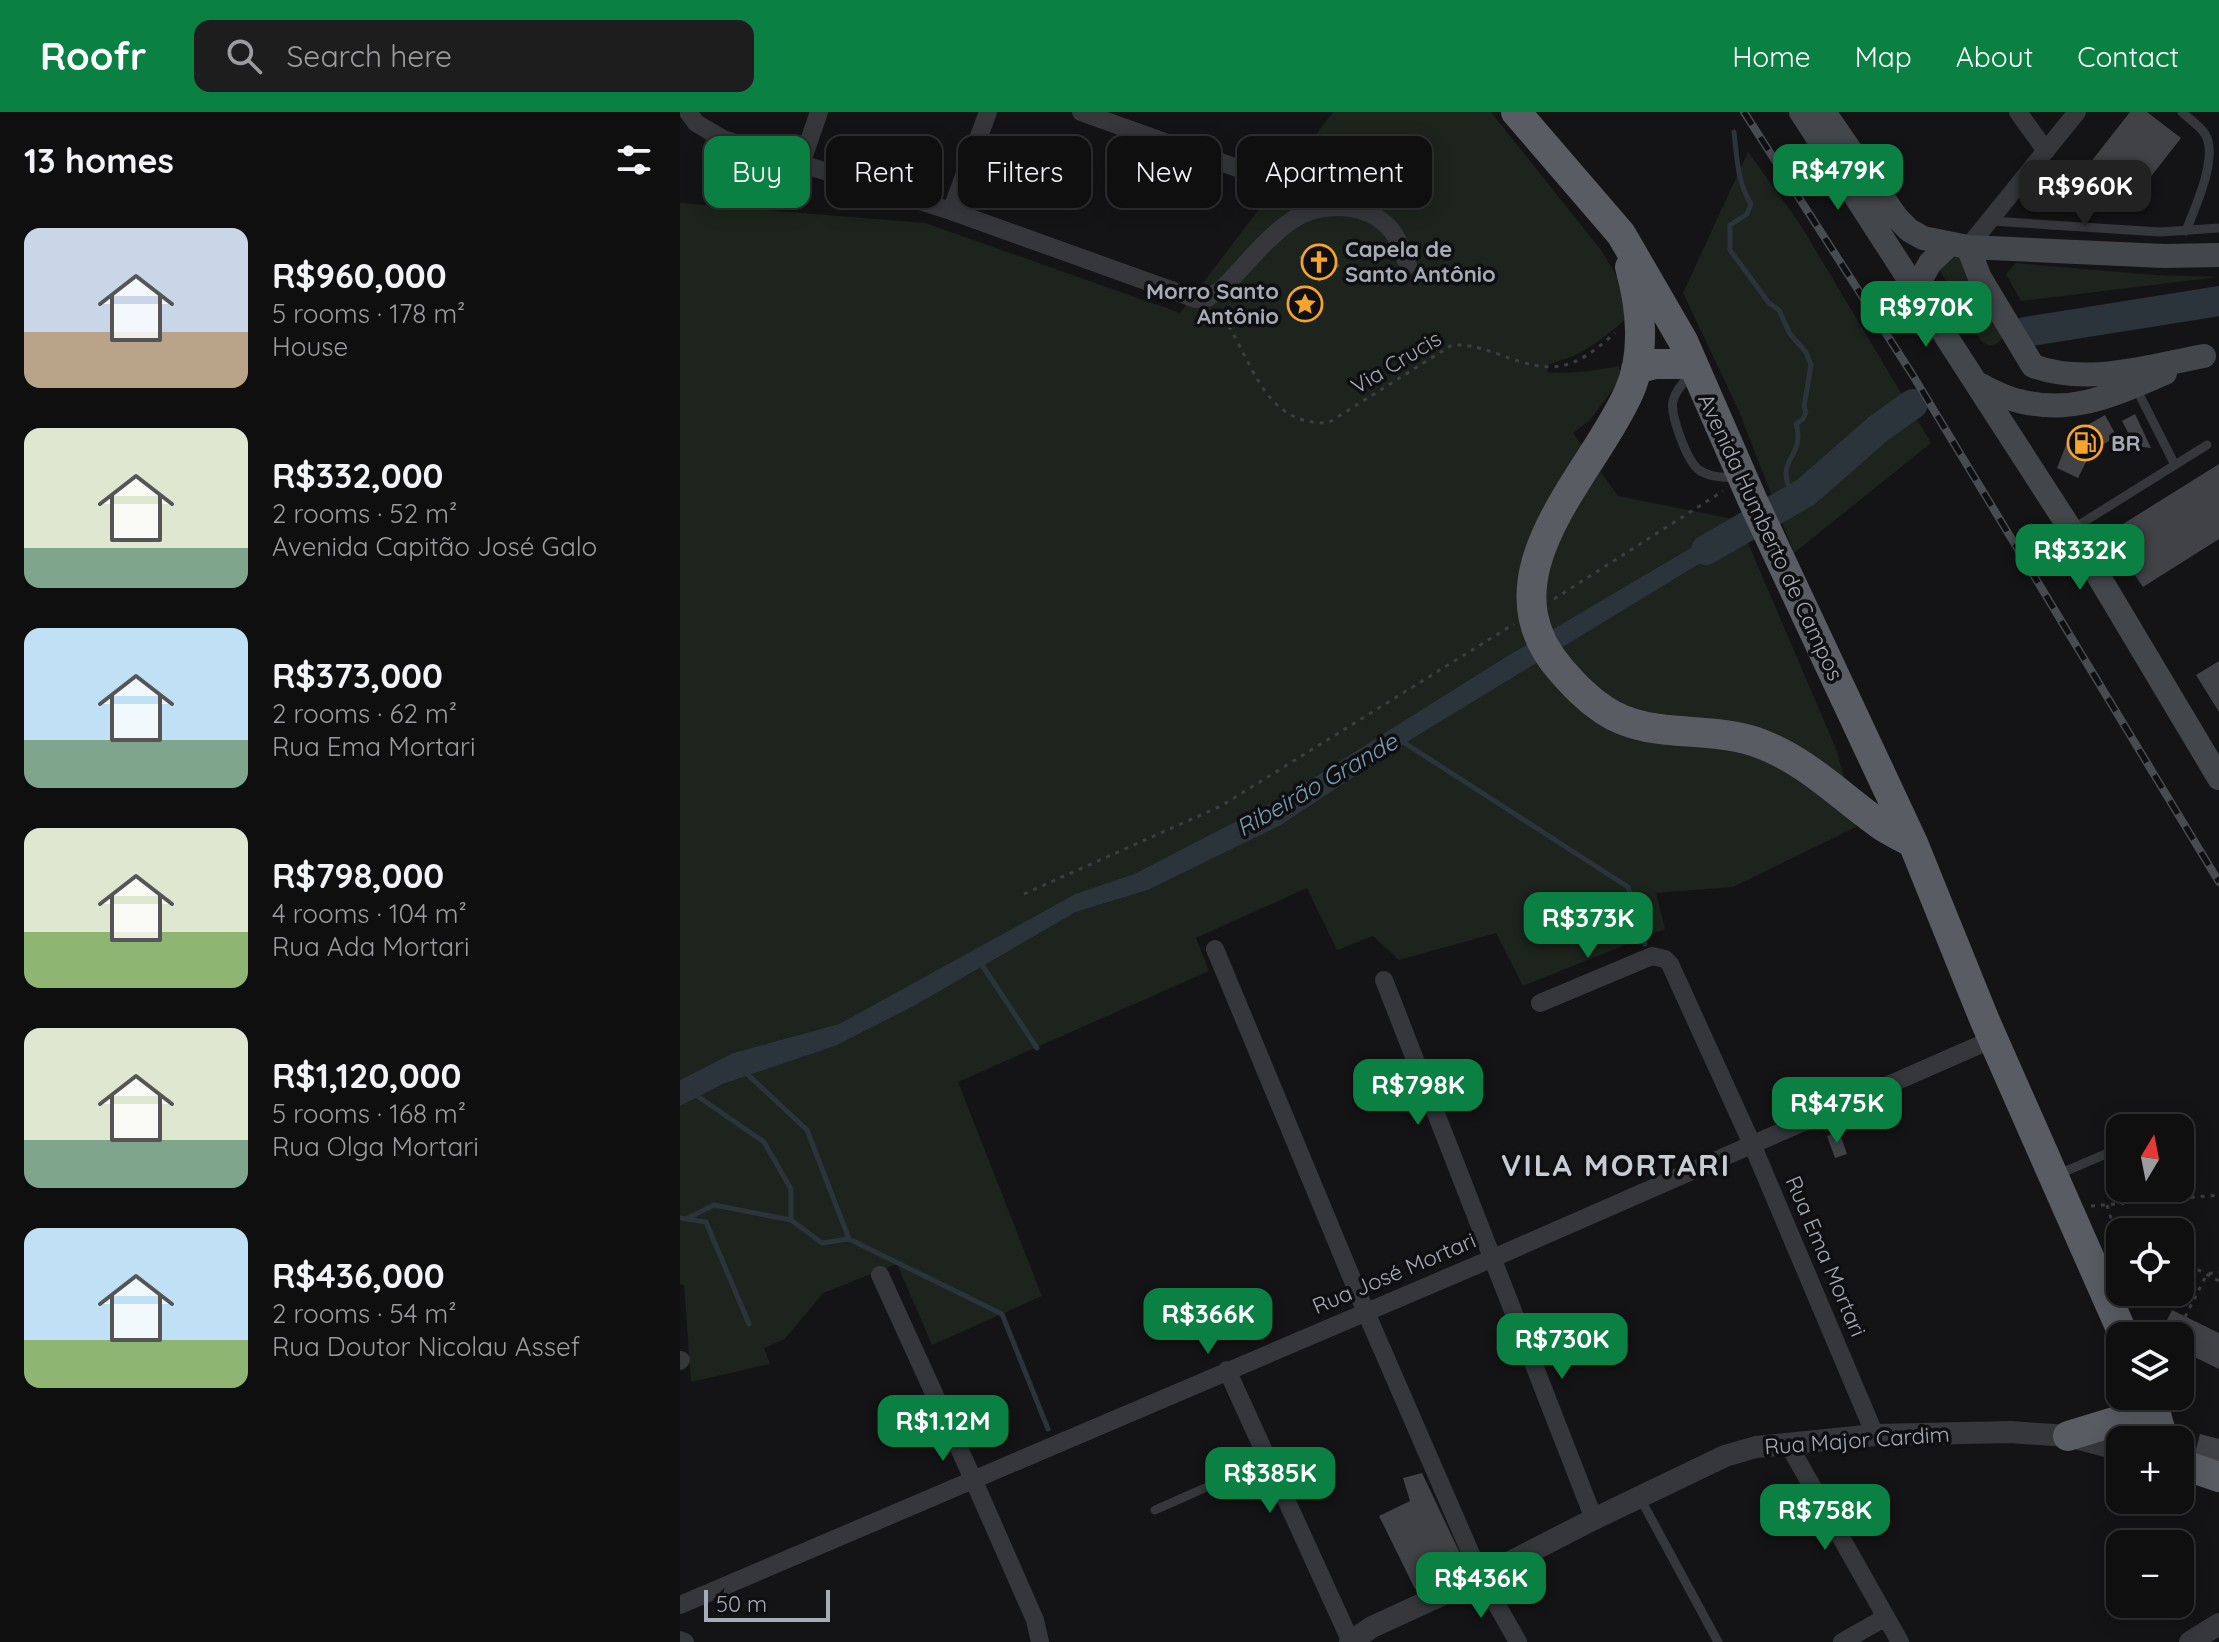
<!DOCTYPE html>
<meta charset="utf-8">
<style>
body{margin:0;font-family:Quicksand,sans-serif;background:#1d1d1e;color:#f1f3f6;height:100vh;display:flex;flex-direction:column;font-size:30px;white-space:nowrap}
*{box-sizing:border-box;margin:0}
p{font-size:26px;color:#9b9c9f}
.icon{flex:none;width:44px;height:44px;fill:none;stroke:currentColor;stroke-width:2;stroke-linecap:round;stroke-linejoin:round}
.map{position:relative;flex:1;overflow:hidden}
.drawer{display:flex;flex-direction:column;background:#0f0f10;width:680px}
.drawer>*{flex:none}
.banner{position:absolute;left:24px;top:24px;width:760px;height:72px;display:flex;gap:16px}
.needle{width:52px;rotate:10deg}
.fabs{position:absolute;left:1426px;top:1002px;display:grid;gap:16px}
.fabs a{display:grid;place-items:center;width:88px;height:88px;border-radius:16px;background:#0f0f10;box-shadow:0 4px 20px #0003,0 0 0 2px #2f2f30;font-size:40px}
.scale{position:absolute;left:24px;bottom:20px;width:126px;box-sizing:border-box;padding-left:8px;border:4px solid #a6acb7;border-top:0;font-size:22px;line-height:28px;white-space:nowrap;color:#a6acb7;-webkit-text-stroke:6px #0f0f11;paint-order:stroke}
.price{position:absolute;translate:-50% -68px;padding:0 18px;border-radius:16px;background:#0b8043;color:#fff;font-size:26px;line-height:52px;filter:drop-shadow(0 2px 4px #0008)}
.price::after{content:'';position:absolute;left:50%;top:48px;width:24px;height:18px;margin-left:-12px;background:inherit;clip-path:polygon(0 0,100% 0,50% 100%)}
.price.selected{background:#222;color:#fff}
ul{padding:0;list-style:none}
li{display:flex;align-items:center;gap:24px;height:200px;padding:0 24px}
li span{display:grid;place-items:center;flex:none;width:224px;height:160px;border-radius:16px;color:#555}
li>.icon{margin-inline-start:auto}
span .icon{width:96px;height:96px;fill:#fffc;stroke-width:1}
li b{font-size:34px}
h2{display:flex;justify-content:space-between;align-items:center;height:96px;padding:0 24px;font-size:34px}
.chip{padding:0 28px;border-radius:16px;background:#0f0f10;box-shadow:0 4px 20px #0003,0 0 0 2px #2f2f30;font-size:28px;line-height:72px}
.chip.selected{background:#0b8043;color:#fff}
header{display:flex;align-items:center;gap:48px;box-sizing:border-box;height:112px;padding:0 40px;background:#0b8043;color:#fff}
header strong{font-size:38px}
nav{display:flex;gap:44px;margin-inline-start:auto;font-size:28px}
.search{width:560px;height:72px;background:#1d1d1e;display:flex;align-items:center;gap:20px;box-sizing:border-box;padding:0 28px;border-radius:16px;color:#9b9c9f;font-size:30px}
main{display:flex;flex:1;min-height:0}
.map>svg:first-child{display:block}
</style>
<header>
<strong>Roofr</strong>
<div class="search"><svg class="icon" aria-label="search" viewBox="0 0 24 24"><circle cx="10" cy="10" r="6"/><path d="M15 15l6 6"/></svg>Search here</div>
<nav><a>Home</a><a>Map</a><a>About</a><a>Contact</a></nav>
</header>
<main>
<section class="drawer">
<h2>13 homes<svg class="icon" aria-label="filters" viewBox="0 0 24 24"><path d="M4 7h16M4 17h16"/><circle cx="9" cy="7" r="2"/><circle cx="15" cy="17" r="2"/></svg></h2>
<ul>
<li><span style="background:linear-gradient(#c9d6e8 65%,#b9a48a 0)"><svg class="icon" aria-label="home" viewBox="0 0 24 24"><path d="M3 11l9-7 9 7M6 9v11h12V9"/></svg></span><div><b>R$960,000</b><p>5 rooms · 178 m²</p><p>House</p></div></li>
<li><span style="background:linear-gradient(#dfe7d0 75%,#7fa58c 0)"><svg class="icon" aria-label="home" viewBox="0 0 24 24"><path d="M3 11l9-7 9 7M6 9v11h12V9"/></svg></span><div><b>R$332,000</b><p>2 rooms · 52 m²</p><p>Avenida Capitão José Galo</p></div></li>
<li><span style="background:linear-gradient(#bfe0f5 70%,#7fa58c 0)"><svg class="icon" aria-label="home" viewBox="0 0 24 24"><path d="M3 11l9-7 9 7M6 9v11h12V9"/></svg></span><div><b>R$373,000</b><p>2 rooms · 62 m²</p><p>Rua Ema Mortari</p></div></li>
<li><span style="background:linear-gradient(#dfe7d0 65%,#8fb573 0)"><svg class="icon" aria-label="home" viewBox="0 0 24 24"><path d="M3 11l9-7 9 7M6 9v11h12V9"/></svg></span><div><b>R$798,000</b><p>4 rooms · 104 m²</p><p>Rua Ada Mortari</p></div></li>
<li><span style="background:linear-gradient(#dfe7d0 70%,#7fa58c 0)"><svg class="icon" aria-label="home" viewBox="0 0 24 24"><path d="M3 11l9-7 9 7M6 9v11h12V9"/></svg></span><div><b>R$1,120,000</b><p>5 rooms · 168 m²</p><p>Rua Olga Mortari</p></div></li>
<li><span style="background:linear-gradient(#bfe0f5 70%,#8fb573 0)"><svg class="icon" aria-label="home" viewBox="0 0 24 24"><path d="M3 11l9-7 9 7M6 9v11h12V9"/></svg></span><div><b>R$436,000</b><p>2 rooms · 54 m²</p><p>Rua Doutor Nicolau Assef</p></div></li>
</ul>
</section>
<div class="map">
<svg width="1539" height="1530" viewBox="0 0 1539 1530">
<rect width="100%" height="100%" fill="#141416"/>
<!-- green -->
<path fill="#1c241d" d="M653,0H811L921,138L957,198C929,221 905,244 869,252L867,260C892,262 913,259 938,254L943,264L910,308L893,321L938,384L1058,408L824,546L601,686L454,762L395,782L159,912L53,941L0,968V91L245,111L500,201Z
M1068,40L1120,112L1251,331L1114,441L1058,297L1003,181Z
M1271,143L1283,144L1324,224L1318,231L1310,234L1301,229L1260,159V148Z
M1336,151L1475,163L1538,165L1341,189L1326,162Z
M1065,424L1157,639L1176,715L1053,775L976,781L985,817L843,874L816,821L719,848L693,824L657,838L627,776L516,826L529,859L278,970L362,1184L252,1233L217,1152L143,1181L105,1227L84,1236L90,1252L11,1270L4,1173L0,1172V994L43,972L155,934L234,894L396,800L468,778L601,713L727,630Z"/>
<!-- water -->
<path fill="#2a343a" d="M1058,408L1065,424L727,630L601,713L468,778L396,800L234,894L155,934L43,972L0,994V968L53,941L159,912L395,782L454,762L601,686L824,546Z"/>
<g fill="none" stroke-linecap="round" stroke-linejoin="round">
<!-- stream -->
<path stroke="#2a343a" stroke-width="5" d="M1054,20C1057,45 1057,70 1071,92L1067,102L1050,113V138L1089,191L1099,198L1110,222L1126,240L1131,253L1124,295L1126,300L1123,307L1116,312C1124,338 1106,345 1106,361C1106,376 1113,373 1106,392
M720,628L948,775L965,832
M300,850L357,936
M64,959L127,1018L169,1127
M13,981L84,1030L111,1077V1108
M0,1106L26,1110L69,1212
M6,1107L34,1093L111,1108L142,1131L169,1127L322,1202L368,1317"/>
<!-- river -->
<path stroke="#2a343a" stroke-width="30" d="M1345,220L1539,189
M1026,438L1126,380L1199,316L1233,292"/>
</g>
<!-- building -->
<path fill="#404246" d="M1450,0H1467L1501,26L1455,85L1410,51Z
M639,131L660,154L639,170L619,145Z
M1455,302L1471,336L1455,334L1442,309Z
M1425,303L1437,325L1412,338L1398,366L1377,356L1390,323Z
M1539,352V427L1463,475L1427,422Z
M1539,549V600L1516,563Z
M1159,1019L1167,1042L1155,1046L1147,1024Z
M1492,1198L1539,1221V1257L1500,1238V1224H1479Z
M1520,1322L1539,1327V1351L1523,1347L1515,1341Z
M742,1361L786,1454L735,1477L699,1404L730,1389L723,1366Z
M854,1455L856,1463L830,1474L834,1462Z"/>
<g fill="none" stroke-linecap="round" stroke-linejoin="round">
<!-- path -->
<path stroke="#3b3e42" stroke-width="3" stroke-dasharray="4 6" stroke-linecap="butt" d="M537,198C572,239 578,313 648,311L772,233C789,232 804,237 821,243C875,263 892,259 935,221
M874,487L1043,379
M344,782L541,694L834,512
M1427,1093L1433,1113L1446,1120
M1411,1094L1539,1083
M1500,1148L1539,1169
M1505,1205L1527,1162L1539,1160"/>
<!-- service -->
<path stroke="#35373b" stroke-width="9" d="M1502,0C1509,7 1520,14 1525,22C1539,45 1515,95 1506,119
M1311,109L1480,120L1539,116
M1010,263C1003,271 995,279 993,289C990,303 1007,349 1019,358C1029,365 1043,365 1055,366
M1455,274L1495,353
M1394,416L1527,333
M1379,1062L1428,1041
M960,1386L1038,1530
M475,1398L588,1348"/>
<!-- minor -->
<path stroke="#35373b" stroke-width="18" d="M8,0L16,11L43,27L271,99L516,187L527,186L541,178C562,157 586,126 611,109C640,88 689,90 712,119C719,128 723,142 728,153
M401,0L560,57
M1338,0L1366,39
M121,52L139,0
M271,99L308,0
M1288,135L1397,0
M535,837L685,1198L801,1465L838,1530
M704,868L914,1407
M860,891L972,844L985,847L990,852L1072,1032L1195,1323
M200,1163L293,1367L355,1508L360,1530
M0,1249L1,1248
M547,1258L671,1530
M1107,1330L1220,1530
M0,1493L811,1147L1313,927
M0,1528L5,1530
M1162,1530L1206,1505"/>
<!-- tertiary -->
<path stroke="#35373b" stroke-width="22" d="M670,1530L692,1515L801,1465L914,1407L1045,1344L1076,1335L1195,1323L1330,1320L1388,1324L1440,1338
M1510,1530L1539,1512"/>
<!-- secondary -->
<path stroke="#43464b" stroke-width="24" d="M1121,0L1391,418L1539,666
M1144,0L1217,106L1229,118L1243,126L1288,135L1484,144L1539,143
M1288,135L1300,166L1353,254C1408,274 1469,254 1524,244
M1236,176L1250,151L1269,133
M1298,272C1311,278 1325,286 1339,289C1394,303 1435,282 1485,261"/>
<!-- trunk -->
<path stroke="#595c63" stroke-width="30" d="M836,0L941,122L1003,229L1072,387L1233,731L1305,909L1444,1224
M950,155C961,194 966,242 949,280C912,364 799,463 880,557C894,573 906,586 924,598C968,628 1026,613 1076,630C1125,647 1160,684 1201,713C1211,720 1223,725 1233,731
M956,257L975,252H1012
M1470,1284C1477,1299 1477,1314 1485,1328
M1388,1324L1476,1297
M1500,1347L1507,1354L1539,1365"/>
<!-- rail casing -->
<g stroke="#484b50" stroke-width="8">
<path id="rail" d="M1064,0L1232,262L1539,770"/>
</g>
<!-- rail -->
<use href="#rail" stroke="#0f0f11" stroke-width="5" stroke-dasharray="15" stroke-linecap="butt"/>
</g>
<!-- icons -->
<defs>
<g id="church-ring" transform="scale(1.8)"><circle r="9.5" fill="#0f0f11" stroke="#f7a42c" stroke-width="1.5"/><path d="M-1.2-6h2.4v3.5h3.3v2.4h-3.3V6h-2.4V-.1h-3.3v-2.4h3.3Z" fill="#f7a42c"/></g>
<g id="sight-ring" transform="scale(1.8)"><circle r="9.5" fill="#0f0f11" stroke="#f7a42c" stroke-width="1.5"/><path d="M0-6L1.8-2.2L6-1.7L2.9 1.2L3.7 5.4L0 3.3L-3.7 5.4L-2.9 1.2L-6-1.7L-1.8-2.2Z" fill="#f7a42c"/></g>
<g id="fuel-ring" transform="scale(1.8)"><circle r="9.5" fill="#0f0f11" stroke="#f7a42c" stroke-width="1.5"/><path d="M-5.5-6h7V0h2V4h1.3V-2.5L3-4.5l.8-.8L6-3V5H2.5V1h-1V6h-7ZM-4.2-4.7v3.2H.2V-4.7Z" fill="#f7a42c"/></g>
</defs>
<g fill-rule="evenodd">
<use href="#church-ring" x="639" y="150"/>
<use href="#sight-ring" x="625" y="192"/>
<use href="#fuel-ring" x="1405" y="331"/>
</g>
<g text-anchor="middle" stroke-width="7" stroke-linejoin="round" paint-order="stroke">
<!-- poi labels -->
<g font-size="22" font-weight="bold" fill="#a6acb7" stroke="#0f0f11" text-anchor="start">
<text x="665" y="145">Capela de<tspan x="665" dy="25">Santo Antônio</tspan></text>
<text x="599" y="187" text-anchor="end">Morro Santo<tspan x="599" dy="25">Antônio</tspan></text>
<text x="1431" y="339">BR</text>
</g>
<!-- street labels -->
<g font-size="22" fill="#a6acb7" stroke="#0f0f11">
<text transform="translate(716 250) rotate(-31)" y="8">Via Crucis</text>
<text transform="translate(1091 425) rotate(65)" y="8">Avenida Humberto de Campos</text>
<text transform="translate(1146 1144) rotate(67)" y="8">Rua Ema Mortari</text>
<text transform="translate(714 1161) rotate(-23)" y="8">Rua José Mortari</text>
<text transform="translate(1177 1328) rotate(-4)" y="8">Rua Major Cardim</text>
</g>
<!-- water labels -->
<g font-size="24" font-style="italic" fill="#7b9db3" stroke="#0f0f11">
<text transform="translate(637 673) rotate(-30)" y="8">Ribeirão Grande</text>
</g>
<!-- district labels -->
<g font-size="30" font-weight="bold" letter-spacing="2" fill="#c7cbd3" stroke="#0f0f11">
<text x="936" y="1064">VILA MORTARI</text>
</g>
</g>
</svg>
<div class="fabs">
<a><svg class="needle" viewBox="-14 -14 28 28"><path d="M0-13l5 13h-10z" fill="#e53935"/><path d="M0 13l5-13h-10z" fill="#9b9c9f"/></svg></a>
<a><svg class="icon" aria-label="locate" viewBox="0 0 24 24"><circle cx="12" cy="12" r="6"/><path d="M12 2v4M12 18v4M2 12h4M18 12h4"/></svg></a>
<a><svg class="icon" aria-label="layers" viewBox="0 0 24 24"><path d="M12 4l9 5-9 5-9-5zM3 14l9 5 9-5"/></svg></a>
<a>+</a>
<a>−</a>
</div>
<div class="scale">50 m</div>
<b class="price" style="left:1158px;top:100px">R$479K</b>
<b class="price selected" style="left:1405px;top:116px">R$960K</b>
<b class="price" style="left:1246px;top:237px">R$970K</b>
<b class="price" style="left:1400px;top:480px">R$332K</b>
<b class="price" style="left:908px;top:848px">R$373K</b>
<b class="price" style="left:738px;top:1015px">R$798K</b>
<b class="price" style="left:1157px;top:1033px">R$475K</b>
<b class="price" style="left:528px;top:1244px">R$366K</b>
<b class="price" style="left:882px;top:1269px">R$730K</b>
<b class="price" style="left:263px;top:1351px">R$1.12M</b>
<b class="price" style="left:590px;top:1403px">R$385K</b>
<b class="price" style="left:1145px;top:1440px">R$758K</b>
<b class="price" style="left:801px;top:1508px">R$436K</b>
<div class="banner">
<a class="chip selected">Buy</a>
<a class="chip">Rent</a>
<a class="chip">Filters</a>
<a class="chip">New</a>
<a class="chip">Apartment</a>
</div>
</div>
</main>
